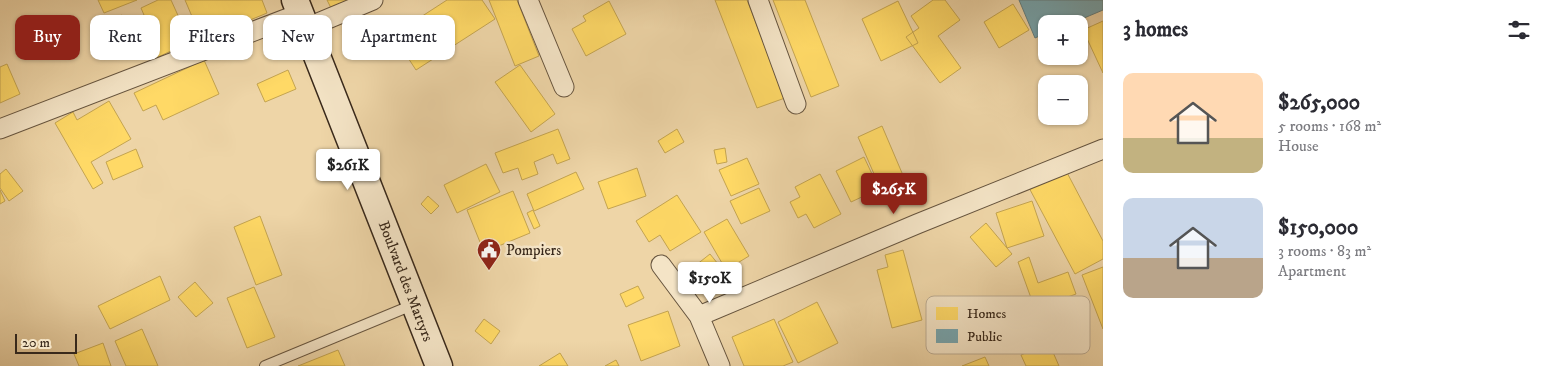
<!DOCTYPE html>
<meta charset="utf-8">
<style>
body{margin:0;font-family:"IM FELL DW Pica",serif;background:#f7f7f7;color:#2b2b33;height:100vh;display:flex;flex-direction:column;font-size:19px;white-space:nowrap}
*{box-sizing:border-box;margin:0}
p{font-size:16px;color:#7c7c81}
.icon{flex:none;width:28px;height:28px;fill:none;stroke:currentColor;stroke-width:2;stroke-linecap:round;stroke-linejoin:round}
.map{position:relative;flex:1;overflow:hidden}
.side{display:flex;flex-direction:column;background:#fff;width:450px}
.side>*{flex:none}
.banner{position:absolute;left:15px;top:15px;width:475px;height:45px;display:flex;gap:10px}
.fabs{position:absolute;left:1038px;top:15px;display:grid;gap:10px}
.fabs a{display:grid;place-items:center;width:50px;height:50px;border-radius:10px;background:#fff;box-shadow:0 1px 4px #0004;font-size:25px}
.scale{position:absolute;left:15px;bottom:12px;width:62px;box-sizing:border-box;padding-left:5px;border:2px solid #39291b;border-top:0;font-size:14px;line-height:18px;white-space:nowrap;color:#39291b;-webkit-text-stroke:4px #f4e4c6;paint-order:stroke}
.price{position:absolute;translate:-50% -42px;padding:0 11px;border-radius:5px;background:#fff;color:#222;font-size:16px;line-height:32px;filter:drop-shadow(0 1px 2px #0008)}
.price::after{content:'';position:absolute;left:50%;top:30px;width:15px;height:11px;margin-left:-8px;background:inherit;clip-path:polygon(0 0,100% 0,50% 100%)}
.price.on{background:#8f2418;color:#fff}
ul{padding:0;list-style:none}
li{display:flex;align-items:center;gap:15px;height:125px;padding:0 20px}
li span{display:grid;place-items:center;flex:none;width:140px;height:100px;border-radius:10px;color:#555}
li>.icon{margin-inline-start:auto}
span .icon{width:60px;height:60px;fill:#fffc;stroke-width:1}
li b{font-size:21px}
h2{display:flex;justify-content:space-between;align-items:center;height:60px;padding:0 20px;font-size:21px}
.pill{padding:0 18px;border-radius:10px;background:#fff;box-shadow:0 1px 4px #0004;font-size:18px;line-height:45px}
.pill.on{background:#8f2418;color:#fff}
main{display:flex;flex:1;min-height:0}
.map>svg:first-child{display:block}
</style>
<main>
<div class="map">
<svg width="1103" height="366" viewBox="0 0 1103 366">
<rect width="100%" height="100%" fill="#eed5a7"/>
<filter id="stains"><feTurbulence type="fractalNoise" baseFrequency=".004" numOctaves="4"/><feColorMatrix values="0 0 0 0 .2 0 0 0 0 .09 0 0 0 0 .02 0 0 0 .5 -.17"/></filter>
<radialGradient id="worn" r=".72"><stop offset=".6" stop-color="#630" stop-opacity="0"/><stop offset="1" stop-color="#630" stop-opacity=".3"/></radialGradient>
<!-- homes -->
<path fill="#ffd966" stroke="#c4a450" d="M98,0H137L104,13Z
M158,0H171L190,42L156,58L149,42L133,49L128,38L117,43L108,22L122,15L125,23L144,15L141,8Z
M185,0H262L267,13L202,40Z
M327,0H350L331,8Z
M447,0H482L495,19L416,70L393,35Z
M489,0H517L539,56L515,66Z
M715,0H747L785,98L757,108Z
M773,0H805L839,86L811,97Z
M933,0H945L960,20L938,36L961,68L940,83L906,37L919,28L911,16Z
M609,1L626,34L586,56L572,29L586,21L583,16Z
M898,1L918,43L881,61L862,19Z
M1013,4L1029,30L999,48L984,22Z
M1103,21V73L1083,30Z
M204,60L219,94L163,120L156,105L143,111L134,93Z
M7,64L20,94L0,103V67Z
M520,65L555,114L531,132L495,82Z
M288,70L296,89L265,102L257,84Z
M109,101L131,139L91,162L103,183L93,189L55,123L73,112L77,120Z
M882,126L905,180L881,190L858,137Z
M558,129L570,159L557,164L553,154L534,162L538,174L522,180L518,168L503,173L495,153Z
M677,129L684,142L665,153L658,141Z
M725,148L727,162L717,164L714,150Z
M136,149L143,167L113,180L106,162Z
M864,157L879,189L851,202L836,171Z
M747,158L759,184L731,196L719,170Z
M486,164L500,192L457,213L444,185Z
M1063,165L1103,241V259L1075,274L1027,184Z
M637,168L646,196L608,209L598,182Z
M6,169L23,191L9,201L0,188V174Z
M576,172L584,189L534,211L527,194Z
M820,174L841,214L814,228L806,214L798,218L790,202L800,197L795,187Z
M759,188L770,211L741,224L730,201Z
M0,190L5,201L0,204Z
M513,191L530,233L484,252L467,210Z
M677,195L701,232L670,251L660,235L649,242L636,221Z
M428,196L439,206L431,214L421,204Z
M1032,201L1044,236L1007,248L996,213Z
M533,210L540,226L534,229L527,213Z
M260,216L282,275L256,285L234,227Z
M727,219L749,256L726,270L704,232Z
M986,223L1012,254L996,267L970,237Z
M903,250L922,320L892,328L877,270L888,267L885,255Z
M710,254L722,269L702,284L691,269Z
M1029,257L1038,283L1068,272L1076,294L1035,309L1018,262Z
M1103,267V329L1082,275Z
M160,276L170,300L110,329L98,306Z
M195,282L213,303L196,317L178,297Z
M638,286L644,298L626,307L620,294Z
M254,287L275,337L247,348L227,298Z
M817,302L838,343L798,363L778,322Z
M668,311L680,346L641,361L628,325Z
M484,319L500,331L491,344L475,331Z
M774,319L793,362L783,366H744L732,337Z
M142,329L158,366H126L115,341Z
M103,343L111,366H79L74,354Z
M1049,343L1059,366H1026L1021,355Z
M338,350L345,366H298Z
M560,353L568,366H539Z
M985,357L989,366H962Z
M616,360L619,366H605Z"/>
<!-- public -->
<path fill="#76a5af" stroke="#648083" d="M1019,0H1103V10L1070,24H1046V33L1035,38Z"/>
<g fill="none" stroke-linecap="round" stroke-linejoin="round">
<!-- lane casing -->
<g stroke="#66543e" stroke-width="12">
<path id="lane" d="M265,366L415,304"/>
</g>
<!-- street casing -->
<g stroke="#66543e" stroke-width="21">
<path id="street" d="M528,0L564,87
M758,0L796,104
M306,28L373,0
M0,129L301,13
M661,265L699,316L720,366
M699,316L917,224L1103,149"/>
</g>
<!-- secondary casing -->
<g stroke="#39291b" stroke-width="29">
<path id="secondary" d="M295,0L439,366"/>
</g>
<!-- lane -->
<use href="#lane" stroke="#f4e4c6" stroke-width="10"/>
<!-- street -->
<use href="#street" stroke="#f4e4c6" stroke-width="19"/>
<!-- secondary -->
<use href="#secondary" stroke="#f4e4c6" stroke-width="26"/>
</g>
<!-- icons -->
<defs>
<g id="civic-pin" transform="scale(1.25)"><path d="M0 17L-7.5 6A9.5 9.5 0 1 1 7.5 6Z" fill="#8f2418" stroke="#f4e4c6"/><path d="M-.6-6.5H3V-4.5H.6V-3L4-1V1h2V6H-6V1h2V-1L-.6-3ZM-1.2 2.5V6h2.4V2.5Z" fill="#fff"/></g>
</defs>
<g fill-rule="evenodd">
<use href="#civic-pin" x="489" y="250"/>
</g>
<g text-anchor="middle" stroke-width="5" stroke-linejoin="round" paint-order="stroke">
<!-- poi labels -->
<g font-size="15" fill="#39291b" stroke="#f4e4c6" text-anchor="start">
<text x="506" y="255">Pompiers</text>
</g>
<!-- street labels -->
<g font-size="15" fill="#39291b" stroke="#f4e4c6">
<text transform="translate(406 281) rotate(69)" y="5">Boulvard des Martyrs</text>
</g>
</g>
<!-- legend -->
<rect x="926" y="296" width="164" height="58" rx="8" fill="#f4e4c6" stroke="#bcac93" stroke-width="1"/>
<rect x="936" y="307" width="22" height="13" fill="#ffd966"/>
<rect x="936" y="329" width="22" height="14" fill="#76a5af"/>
<g font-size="14" fill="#39291b">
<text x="967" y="318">Homes</text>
<text x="967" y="341">Public</text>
</g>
<rect width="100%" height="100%" filter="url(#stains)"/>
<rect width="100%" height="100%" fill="url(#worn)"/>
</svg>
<div class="fabs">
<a>+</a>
<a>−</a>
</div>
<div class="scale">20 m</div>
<b class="price" style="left:348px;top:191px">$261K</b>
<b class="price on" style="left:894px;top:215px">$265K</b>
<b class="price" style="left:710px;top:304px">$150K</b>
<div class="banner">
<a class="pill on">Buy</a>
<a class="pill">Rent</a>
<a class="pill">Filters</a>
<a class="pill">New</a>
<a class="pill">Apartment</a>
</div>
</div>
<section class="side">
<h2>3 homes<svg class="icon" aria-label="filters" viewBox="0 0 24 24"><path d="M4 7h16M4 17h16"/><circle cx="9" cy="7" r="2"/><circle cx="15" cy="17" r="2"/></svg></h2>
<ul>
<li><span style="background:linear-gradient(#ffd9b3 65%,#c2b280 0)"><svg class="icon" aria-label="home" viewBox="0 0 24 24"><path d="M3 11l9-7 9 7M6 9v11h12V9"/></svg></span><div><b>$265,000</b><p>5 rooms · 168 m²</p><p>House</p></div></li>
<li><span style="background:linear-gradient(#c9d6e8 60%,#b9a48a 0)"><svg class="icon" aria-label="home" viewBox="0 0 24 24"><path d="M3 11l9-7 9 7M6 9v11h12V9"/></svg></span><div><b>$150,000</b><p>3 rooms · 83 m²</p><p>Apartment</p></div></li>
</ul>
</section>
</main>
